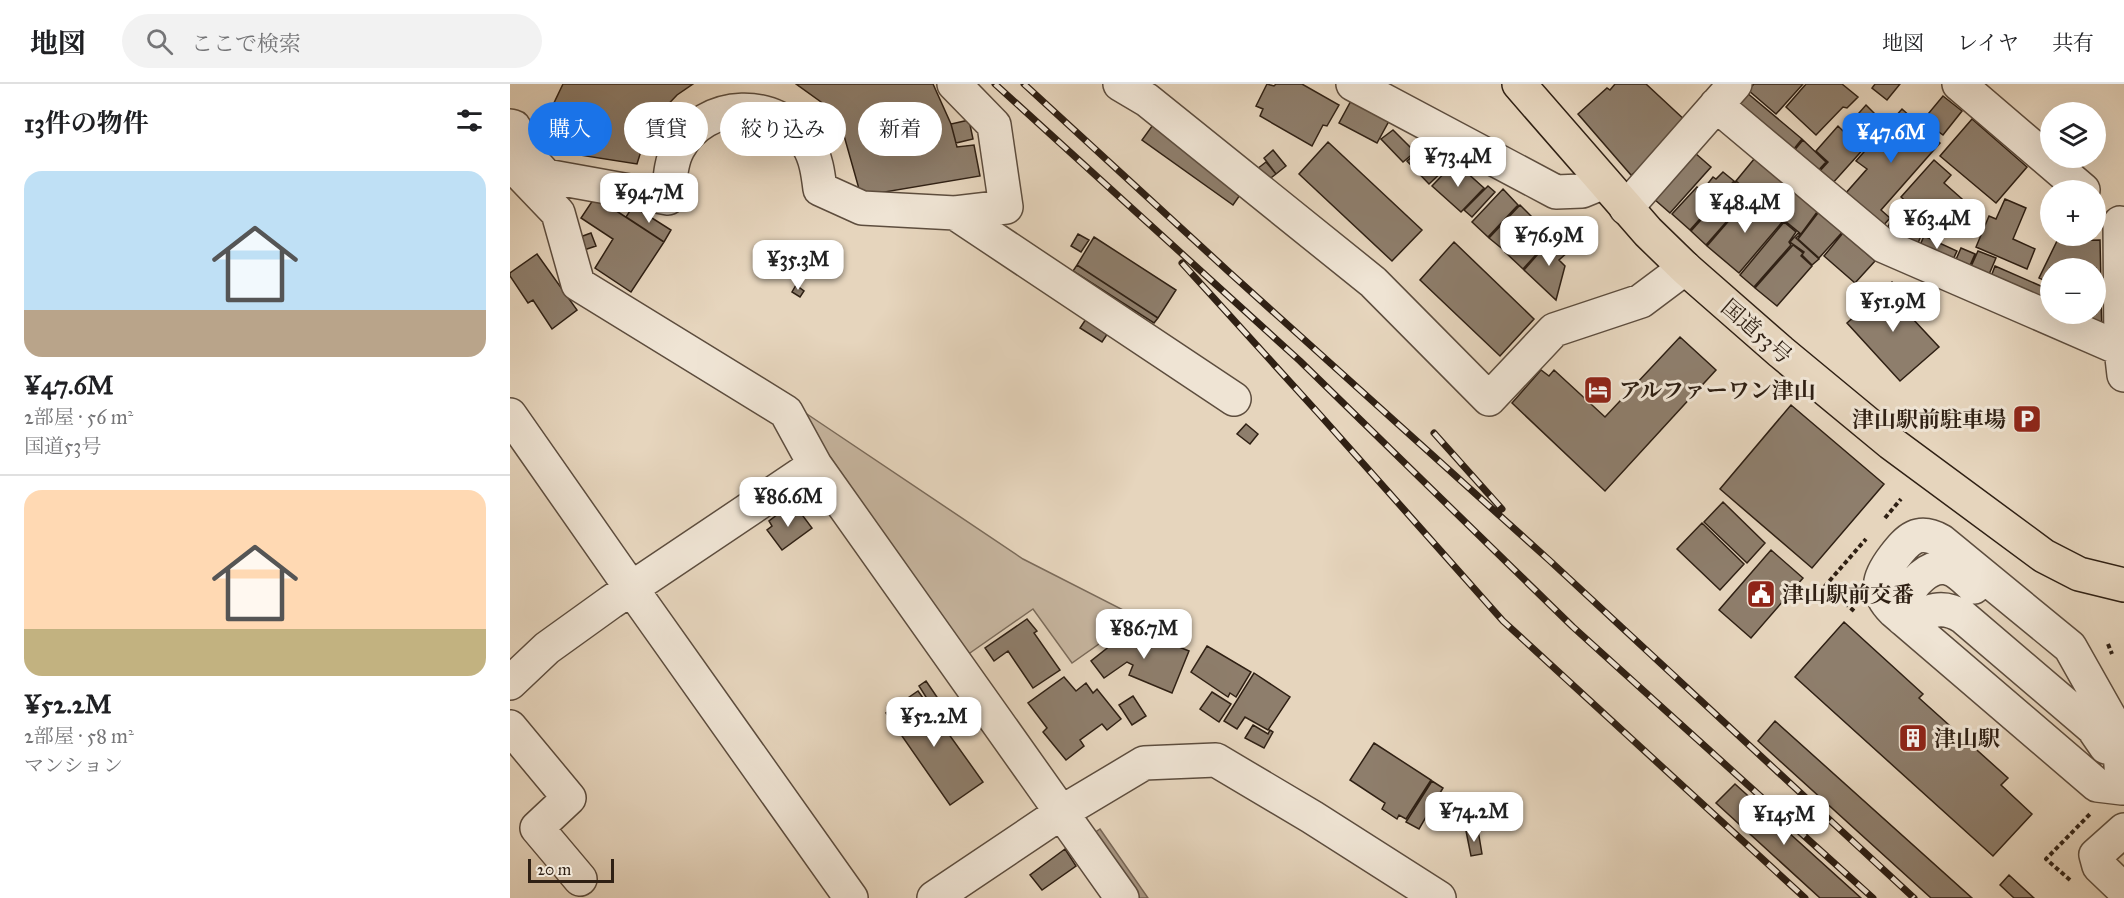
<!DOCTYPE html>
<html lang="ja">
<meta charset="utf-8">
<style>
body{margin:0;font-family:"IM FELL Great Primer","Noto Serif JP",serif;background:#f2f2f2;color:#202124;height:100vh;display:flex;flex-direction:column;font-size:22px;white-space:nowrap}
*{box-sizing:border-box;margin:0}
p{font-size:20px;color:#757577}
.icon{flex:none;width:33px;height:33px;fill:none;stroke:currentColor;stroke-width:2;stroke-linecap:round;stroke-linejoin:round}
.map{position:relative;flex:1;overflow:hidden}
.sheet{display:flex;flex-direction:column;background:#fff;width:510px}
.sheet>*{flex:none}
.top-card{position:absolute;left:18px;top:18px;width:570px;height:54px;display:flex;gap:12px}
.tools{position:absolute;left:1530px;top:18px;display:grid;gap:12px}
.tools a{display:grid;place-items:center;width:66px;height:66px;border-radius:50%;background:#fff;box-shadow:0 6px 24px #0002;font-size:30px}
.scale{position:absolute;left:18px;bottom:15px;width:86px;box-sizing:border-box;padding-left:6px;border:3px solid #2f2014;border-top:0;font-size:16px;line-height:21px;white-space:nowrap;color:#2f2014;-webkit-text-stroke:4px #efe4d4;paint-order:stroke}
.price{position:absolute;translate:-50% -51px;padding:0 14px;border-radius:12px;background:#fff;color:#222;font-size:20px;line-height:39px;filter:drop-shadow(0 2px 3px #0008)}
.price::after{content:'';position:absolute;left:50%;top:36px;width:18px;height:14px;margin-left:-9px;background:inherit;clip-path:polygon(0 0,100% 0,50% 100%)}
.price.active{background:#1a73e8;color:#fff}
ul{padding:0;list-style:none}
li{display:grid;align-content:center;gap:12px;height:318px;padding:0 24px}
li+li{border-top:2px solid #e0e0e0}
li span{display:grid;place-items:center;height:186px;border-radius:18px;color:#555}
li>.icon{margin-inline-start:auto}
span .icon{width:108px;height:108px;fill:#fffc;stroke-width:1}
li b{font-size:26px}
h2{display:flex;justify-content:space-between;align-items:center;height:72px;padding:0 24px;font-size:26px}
.tag{padding:0 21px;border-radius:27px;background:#fff;box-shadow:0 6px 24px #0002;font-size:21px;line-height:54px}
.tag.active{background:#1a73e8;color:#fff}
header{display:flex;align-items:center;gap:36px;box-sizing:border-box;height:84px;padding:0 30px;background:#fff;border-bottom:2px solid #e0e0e0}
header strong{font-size:28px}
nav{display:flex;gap:33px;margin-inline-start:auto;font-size:21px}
.search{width:420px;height:54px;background:#f2f2f2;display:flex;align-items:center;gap:15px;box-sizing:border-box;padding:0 21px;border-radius:33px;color:#757577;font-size:22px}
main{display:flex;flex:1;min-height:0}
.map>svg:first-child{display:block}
</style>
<header>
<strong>地図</strong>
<div class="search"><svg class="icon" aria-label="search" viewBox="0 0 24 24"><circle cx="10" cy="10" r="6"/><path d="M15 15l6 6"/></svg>ここで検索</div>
<nav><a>地図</a><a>レイヤ</a><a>共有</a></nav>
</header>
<main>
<section class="sheet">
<h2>13件の物件<svg class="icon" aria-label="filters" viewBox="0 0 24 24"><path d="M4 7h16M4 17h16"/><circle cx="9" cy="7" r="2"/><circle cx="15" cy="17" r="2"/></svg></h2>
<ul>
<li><span style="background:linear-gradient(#bfe0f5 75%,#b9a48a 0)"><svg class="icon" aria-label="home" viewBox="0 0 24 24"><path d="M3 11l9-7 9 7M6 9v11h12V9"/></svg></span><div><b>¥47.6M</b><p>2部屋 · 56 m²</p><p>国道53号</p></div></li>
<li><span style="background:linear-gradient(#ffd9b3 75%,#c2b280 0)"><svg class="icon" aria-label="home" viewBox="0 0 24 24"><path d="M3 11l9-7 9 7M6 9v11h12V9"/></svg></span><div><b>¥52.2M</b><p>2部屋 · 58 m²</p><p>マンション</p></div></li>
</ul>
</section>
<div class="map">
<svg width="1614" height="814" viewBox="0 0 1614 814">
<rect width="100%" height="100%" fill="#e6d5bd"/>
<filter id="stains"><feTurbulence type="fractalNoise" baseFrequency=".00333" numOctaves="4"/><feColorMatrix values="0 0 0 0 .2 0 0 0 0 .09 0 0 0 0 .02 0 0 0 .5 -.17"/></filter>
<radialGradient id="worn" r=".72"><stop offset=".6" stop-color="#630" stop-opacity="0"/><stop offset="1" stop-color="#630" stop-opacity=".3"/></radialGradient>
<!-- green -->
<path fill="#c7b6a0" stroke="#7b6b5a" stroke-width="1.5" d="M285,322L513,475L627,533L562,579L523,525L457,571Z"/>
<!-- water -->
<path fill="#a89784" stroke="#786757" stroke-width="1.5" d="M590,745L638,814H629L584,749Z"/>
<!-- building -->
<path fill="#8e7e6c" stroke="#2f2014" stroke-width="1.5" d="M53,0H183L167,11L148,31L136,51L127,80L31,65L42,23Z
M286,0H423L441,40L447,63L464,61L470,92L351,112L333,48L311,18Z
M757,0L764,2L766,0H792L829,21L817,42L813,41L802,62L750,32L753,25L746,22Z
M1105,0H1136L1178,39L1145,75L1121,91L1068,30L1097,4L1100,6Z
M1244,0H1293L1266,30L1238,6Z
M1296,0H1332L1348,13L1337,24L1333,23L1306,51L1276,23Z
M1365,0H1390L1377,16L1362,4Z
M1236,8L1292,55L1279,71L1224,21Z
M1433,12L1452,27L1433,51L1413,36Z
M842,15L879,37L867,59L829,39Z
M1356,21L1372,37L1363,48L1366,51L1321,101L1308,89L1318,78L1306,67L1328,42L1333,47Z
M1392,25L1430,59L1371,126L1380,134L1372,143L1335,110L1357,85L1346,77Z
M650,31L737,101L723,121L632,56Z
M1462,35L1517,83L1486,119L1430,72Z
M459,36L463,55L446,59L441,40Z
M883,46L905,68L893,78L871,55Z
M1293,56L1316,78L1305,90L1282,69Z
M818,58L912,146L882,177L789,90Z
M913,63L935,85L919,100L897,77Z
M763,66L776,82L766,90L754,74Z
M1185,69L1201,83L1160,129L1144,115Z
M1249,69L1310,124L1291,150L1226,97Z
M1424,76L1441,91L1434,99L1460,122L1434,151L1391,113Z
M756,78L766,90L757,97L747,85Z
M943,80L952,89L955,87L974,104L951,128L922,102Z
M1213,88L1224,97L1180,146L1162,130L1187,103L1192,107L1203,93L1206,95Z
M1225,98L1240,111L1196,161L1181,147Z
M978,102L985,108L962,133L954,126Z
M993,105L1008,121L978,153L962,138Z
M1241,111L1273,137L1229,189L1197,162Z
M85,113L154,158L121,208L85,184L103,155L71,134Z
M1495,115L1516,124L1503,155L1525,165L1517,185L1466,163L1479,132L1486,135Z
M1010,121L1024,135L995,167L979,154Z
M123,122L161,146L154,158L116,133Z
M1311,125L1336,144L1309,174L1288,155Z
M1382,133L1413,147L1406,164L1375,151Z
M1025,136L1042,153L1013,185L995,168Z
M1274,138L1286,148L1279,158L1281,161L1244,203L1230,191Z
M81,149L86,162L74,166L70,153Z
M1288,149L1290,151L1286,154L1309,175L1302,181L1292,171L1294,168L1280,158Z
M1333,149L1365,177L1345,199L1314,172Z
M568,150L579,156L571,168L561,162Z
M1414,152L1447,167L1441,180L1408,166Z
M584,153L666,206L648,234L567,181Z
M1043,153L1059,167L1049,176L1055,182L1046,216L1014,186Z
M1590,156L1591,202H1586V184H1540V199L1529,194L1547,157Z
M944,158L1024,235L990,272L910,196Z
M1283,161L1293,169L1291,172L1302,182L1267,222L1245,204Z
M1451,164L1465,170L1458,186L1444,180Z
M1468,167L1486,174L1477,195L1459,187Z
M27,170L67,226L42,245L23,216L18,219L0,192V189Z
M567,181L648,234L644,239L563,187Z
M1485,182L1540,206V216L1538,223L1479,198Z
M1382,198L1395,211L1388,219L1429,263L1390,297L1337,239Z
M286,201L294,207L290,213L282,208Z
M1586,204H1591V215H1586Z
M1586,216H1591L1592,246L1553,230H1586Z
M578,232L600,246L592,258L570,244Z
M1170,253L1206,286L1095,407L1002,319L1031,286L1039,292L1044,286L1095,333Z
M1281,321L1374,400L1302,484L1210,405Z
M736,340L748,350L740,360L727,350Z
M1213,418L1255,459L1237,479L1194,438Z
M287,424L302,444L272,466L257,446L262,442L259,437L272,427L276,432Z
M1192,439L1234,480L1210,506L1167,465Z
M1261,466L1293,494L1241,554L1209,526Z
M517,535L527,547L524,549L550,586L523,604L498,567L484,577L475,564Z
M1334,538L1413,610L1409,614L1498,694L1491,701L1522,730L1483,772L1285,593Z
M620,546L633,552L634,549L679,567L662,609L619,591L623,581L617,578L594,594L581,577Z
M697,562L741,588L726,613L720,609L718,613L681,588Z
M744,589L780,613L758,646L735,633L727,645L714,637Z
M554,593L566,607L576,599L583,609L587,605L611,635L597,646L592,640L570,656L574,662L556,676L533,648L537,644L518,619Z
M416,597L429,616L421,621L409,602Z
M408,607L473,698L440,721L376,629Z
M702,608L721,620L709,638L690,625Z
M623,612L636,632L622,641L609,621Z
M1265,637L1462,814H1421L1248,657Z
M743,641L758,650L760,646L763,648L754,664L735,654Z
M864,659L921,696L896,735L889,731L887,735L872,725L875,719L840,696Z
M922,697L933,704L909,745L896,738Z
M1225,700L1351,814H1310L1206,719Z
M966,720L983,730L977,740L960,730Z
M968,746L972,770L961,772L956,747Z
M555,765L566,782L532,806L520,791Z
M1499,791L1524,814H1504L1490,801Z"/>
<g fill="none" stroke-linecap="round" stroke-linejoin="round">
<!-- minor casing -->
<g stroke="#5d4d3e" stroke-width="36">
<path id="minor" d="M610,0L637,16L863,198L979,315L1044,246L1131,217L1175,184
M843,0L1046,108L1072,107L1094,98
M1449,0L1573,106
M1206,21L1374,162L1611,265
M0,42L4,43L6,59L36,92L158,114C160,98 160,79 168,65C195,15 268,13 298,61C306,74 308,89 310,105L352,124L445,129L496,123L484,41L444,0
M0,79L48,129L68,200L276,328L305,381L612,814
M1116,124L1225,0
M445,129L724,315
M1610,139L1611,265L1614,291
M0,331L121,504L341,814
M1393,535C1394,528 1393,522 1395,516C1401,500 1419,480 1437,484C1448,486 1456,496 1464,503
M1402,542C1416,524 1434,521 1453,533L1583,644L1596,663
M0,599L37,564L101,518L305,381
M1586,619C1611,648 1611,667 1612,704
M1600,634L1560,563L1431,457C1408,444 1398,455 1384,473C1368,494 1364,507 1384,527L1587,701L1612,704
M0,643L59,714L27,744L70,795
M1614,746L1586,771L1589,782L1614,806
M424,814L552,728L634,679L706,676L802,733L929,814"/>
</g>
<!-- highway casing -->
<g stroke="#2f2014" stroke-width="36">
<path id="highway" d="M1009,0L1138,148L1175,184L1271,268L1381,359L1534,472L1569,490L1614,501"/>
</g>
<!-- path -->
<path stroke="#2f2014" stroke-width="4" stroke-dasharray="4.5 3" stroke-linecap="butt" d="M1375,434L1391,415
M1344,527L1315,502L1356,455
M1598,560L1602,570
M1560,796L1536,775L1580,730"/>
<!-- minor -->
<use href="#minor" stroke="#efe4d4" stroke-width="33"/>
<!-- highway -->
<use href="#highway" stroke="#e6d5bd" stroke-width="33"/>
<!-- rail casing -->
<g stroke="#2f2014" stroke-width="7">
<path id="rail" d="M485,0L790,277L1063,543L1363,814
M514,0L719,188L1039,476L1404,814
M672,179L810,331L993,537L1295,814
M924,349L992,425"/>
</g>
<!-- rail -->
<use href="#rail" stroke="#efe4d4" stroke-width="4.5" stroke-dasharray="14" stroke-linecap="butt"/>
</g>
<!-- icons -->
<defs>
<g id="hotel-square" transform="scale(1.5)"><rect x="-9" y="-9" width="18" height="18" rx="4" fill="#8f2418" stroke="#efe4d4"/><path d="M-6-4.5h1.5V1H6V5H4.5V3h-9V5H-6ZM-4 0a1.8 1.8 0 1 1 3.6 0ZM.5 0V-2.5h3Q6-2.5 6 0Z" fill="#fff"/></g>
<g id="parking-square" transform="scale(1.5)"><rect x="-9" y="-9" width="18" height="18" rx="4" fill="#8f2418" stroke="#efe4d4"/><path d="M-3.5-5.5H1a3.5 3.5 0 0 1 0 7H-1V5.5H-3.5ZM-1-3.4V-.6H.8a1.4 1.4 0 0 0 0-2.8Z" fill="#fff"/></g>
<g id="civic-square" transform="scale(1.5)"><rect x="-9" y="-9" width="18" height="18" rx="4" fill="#8f2418" stroke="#efe4d4"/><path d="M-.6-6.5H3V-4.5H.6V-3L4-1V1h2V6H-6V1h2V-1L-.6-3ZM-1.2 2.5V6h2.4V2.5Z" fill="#fff"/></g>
<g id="building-square" transform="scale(1.5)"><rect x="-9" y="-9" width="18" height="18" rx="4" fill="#8f2418" stroke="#efe4d4"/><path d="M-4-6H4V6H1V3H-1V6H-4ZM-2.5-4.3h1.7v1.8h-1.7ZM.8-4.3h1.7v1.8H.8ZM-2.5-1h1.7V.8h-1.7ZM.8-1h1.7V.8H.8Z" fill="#fff"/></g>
</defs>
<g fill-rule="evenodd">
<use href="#hotel-square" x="1088" y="306"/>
<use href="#parking-square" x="1517" y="335"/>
<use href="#civic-square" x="1251" y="510"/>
<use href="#building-square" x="1403" y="654"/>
</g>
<g text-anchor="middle" stroke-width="6" stroke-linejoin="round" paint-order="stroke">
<!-- street labels -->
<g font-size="22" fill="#2f2014" stroke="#efe4d4">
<text transform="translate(1247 247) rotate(41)" y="8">国道53号</text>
</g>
<!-- poi labels -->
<g font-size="22" font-weight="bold" fill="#2f2014" stroke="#efe4d4" text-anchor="start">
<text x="1109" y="314">アルファーワン津山</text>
<text x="1496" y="343" text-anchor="end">津山駅前駐車場</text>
<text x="1272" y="518">津山駅前交番</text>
<text x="1424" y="662">津山駅</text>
</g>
</g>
<rect width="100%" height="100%" filter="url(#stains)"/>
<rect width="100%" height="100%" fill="url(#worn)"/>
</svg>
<div class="tools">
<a><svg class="icon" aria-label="layers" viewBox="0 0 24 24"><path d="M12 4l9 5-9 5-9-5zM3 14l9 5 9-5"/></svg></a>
<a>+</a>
<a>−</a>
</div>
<div class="scale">20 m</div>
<b class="price active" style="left:1381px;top:80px">¥47.6M</b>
<b class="price" style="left:948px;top:104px">¥73.4M</b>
<b class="price" style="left:139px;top:140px">¥94.7M</b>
<b class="price" style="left:1235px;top:150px">¥48.4M</b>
<b class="price" style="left:1427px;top:166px">¥63.4M</b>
<b class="price" style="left:1039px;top:183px">¥76.9M</b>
<b class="price" style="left:288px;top:207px">¥35.3M</b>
<b class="price" style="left:1383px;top:249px">¥51.9M</b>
<b class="price" style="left:278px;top:444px">¥86.6M</b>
<b class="price" style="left:634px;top:576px">¥86.7M</b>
<b class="price" style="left:424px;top:664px">¥52.2M</b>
<b class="price" style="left:964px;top:759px">¥74.2M</b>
<b class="price" style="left:1274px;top:762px">¥145M</b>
<div class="top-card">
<a class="tag active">購入</a>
<a class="tag">賃貸</a>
<a class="tag">絞り込み</a>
<a class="tag">新着</a>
</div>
</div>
</main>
